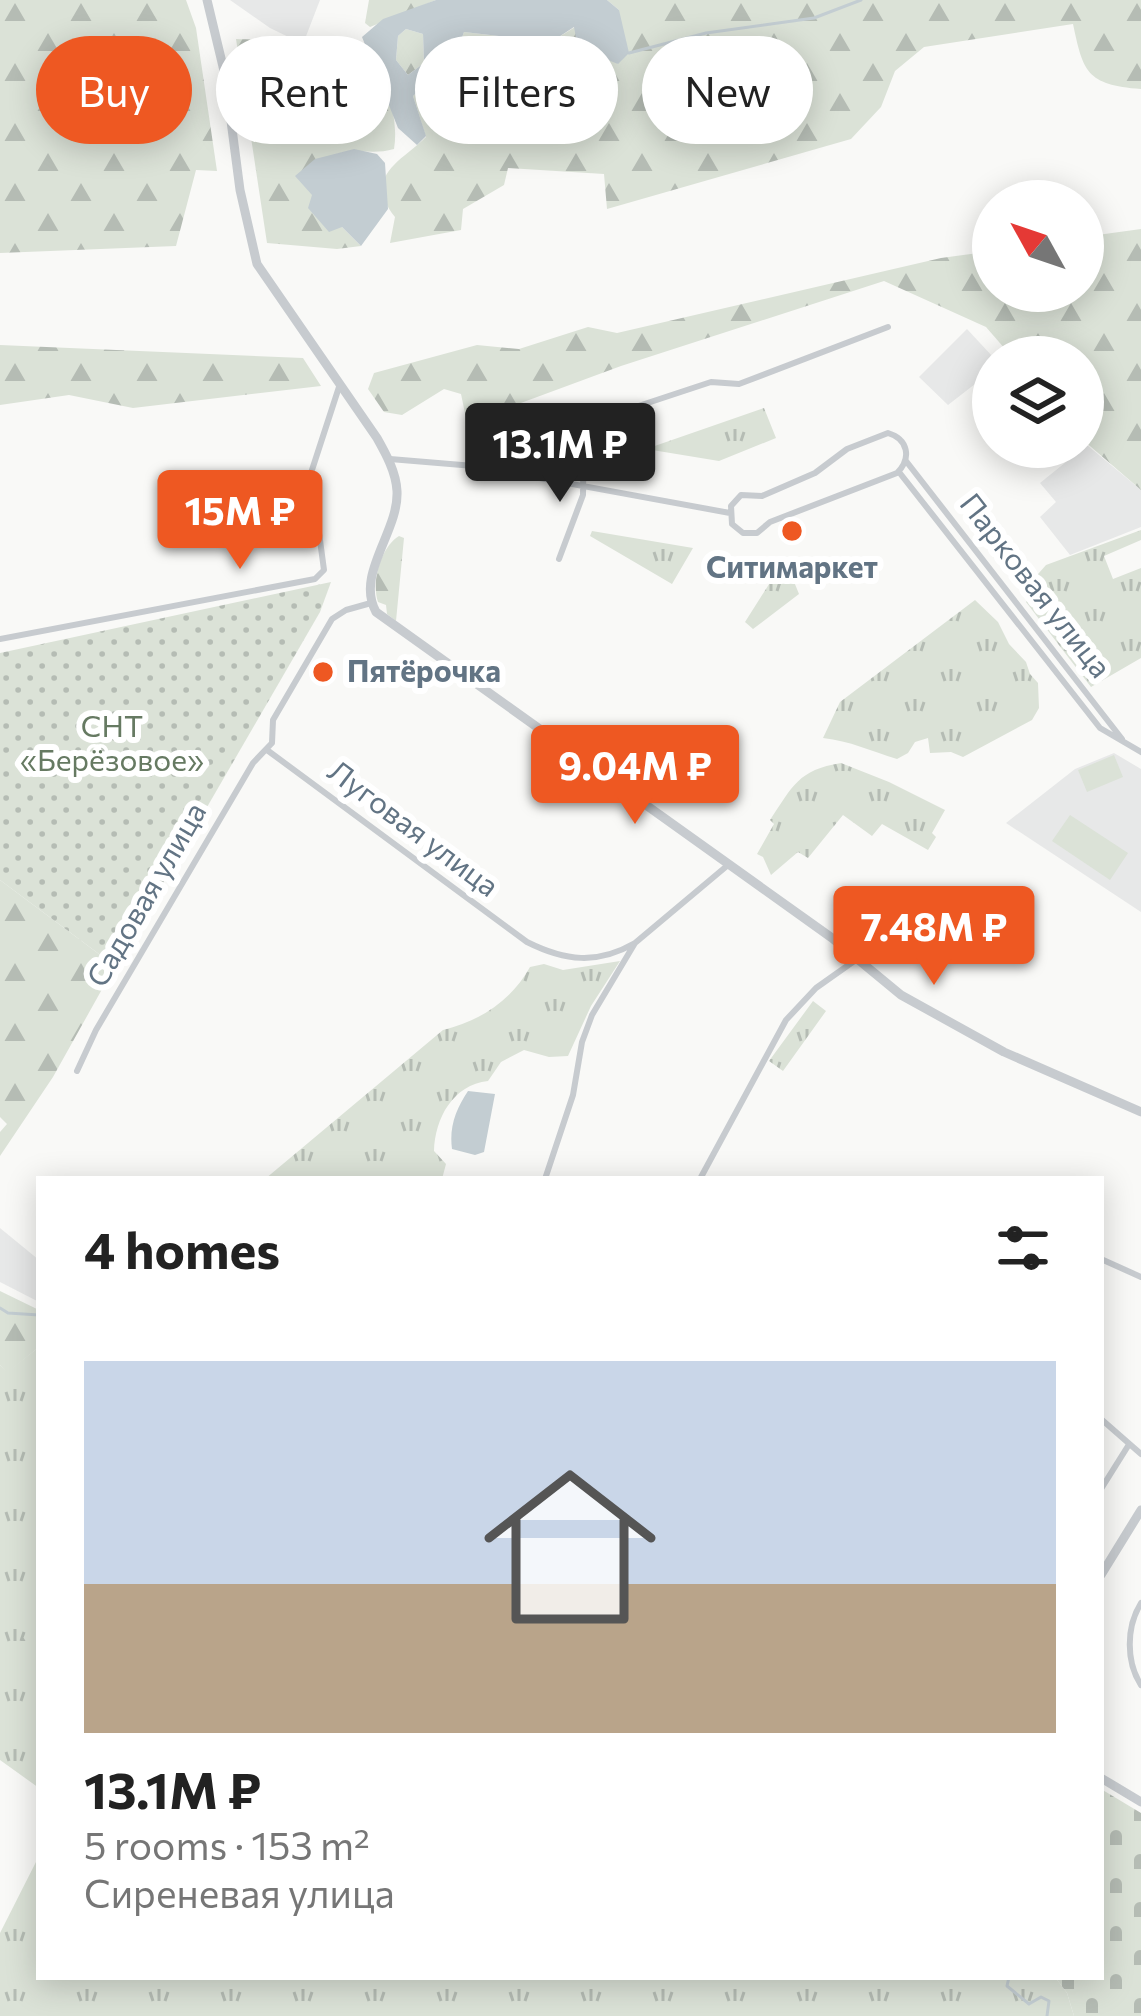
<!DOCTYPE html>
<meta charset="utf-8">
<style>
body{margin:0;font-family:Commissioner,sans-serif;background:#f2f2f2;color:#222;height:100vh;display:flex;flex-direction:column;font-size:45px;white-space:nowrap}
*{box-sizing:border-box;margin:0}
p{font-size:39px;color:#767676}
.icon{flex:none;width:66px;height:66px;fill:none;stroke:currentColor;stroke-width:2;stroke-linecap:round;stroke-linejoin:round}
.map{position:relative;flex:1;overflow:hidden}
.drawer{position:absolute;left:36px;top:1176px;width:1068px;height:804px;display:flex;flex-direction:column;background:#fff;border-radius:0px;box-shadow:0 6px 30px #0003}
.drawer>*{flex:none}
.banner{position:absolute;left:36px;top:36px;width:1071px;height:108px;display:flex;gap:24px}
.needle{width:78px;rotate:310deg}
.controls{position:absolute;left:972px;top:180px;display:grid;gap:24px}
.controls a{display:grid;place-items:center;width:132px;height:132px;border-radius:50%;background:#fff;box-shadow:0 6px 30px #0003;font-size:60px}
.price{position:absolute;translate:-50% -102px;padding:0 27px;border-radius:12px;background:#ee5822;color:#fff;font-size:39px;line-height:78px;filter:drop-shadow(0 3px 6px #0008)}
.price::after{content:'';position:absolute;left:50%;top:72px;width:36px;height:27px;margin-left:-18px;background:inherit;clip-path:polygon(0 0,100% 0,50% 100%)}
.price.active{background:#222;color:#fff}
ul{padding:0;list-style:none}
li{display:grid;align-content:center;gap:24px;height:636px;padding:0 48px}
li+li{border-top:3px solid #e0e0e0}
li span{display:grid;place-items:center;height:372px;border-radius:0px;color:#555}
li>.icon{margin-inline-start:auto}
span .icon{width:216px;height:216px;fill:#fffc;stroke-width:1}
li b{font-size:51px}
h2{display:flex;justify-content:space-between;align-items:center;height:144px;padding:0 48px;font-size:51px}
.chip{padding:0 42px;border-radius:54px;background:#fff;box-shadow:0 6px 30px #0003;font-size:42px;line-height:108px}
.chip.active{background:#ee5822;color:#fff}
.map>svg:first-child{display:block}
</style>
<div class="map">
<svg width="1141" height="2016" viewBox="0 0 1141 2016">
<defs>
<pattern id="grass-tufts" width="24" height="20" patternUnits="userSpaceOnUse" patternTransform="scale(3)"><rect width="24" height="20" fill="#dbe2d7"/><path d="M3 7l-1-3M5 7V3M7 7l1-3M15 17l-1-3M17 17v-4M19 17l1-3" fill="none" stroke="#b5bcb4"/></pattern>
<pattern id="forest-firs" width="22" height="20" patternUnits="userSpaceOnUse" patternTransform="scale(3)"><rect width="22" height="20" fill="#dbe2d7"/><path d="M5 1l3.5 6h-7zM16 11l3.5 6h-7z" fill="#b5bcb4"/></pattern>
<pattern id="cemetery-stones" width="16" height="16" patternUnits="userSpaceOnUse" patternTransform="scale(3)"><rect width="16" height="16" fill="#dbe2d7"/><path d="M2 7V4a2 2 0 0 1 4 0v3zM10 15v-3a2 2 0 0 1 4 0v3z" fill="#b5bcb4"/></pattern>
<pattern id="garden-dots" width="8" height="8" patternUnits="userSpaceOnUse" patternTransform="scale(3)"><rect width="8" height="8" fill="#dbe2d7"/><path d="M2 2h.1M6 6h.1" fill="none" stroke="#b5bcb4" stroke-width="1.8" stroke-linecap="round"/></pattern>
</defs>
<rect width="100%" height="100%" fill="#f9f9f7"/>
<!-- built -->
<path fill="#e7e8e8" d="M230,0H320L303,44L270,28Z
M967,329L993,357V370L948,405L919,377Z
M1087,445L1141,490V527L1070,555L1040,517L1056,502L1040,483Z
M1114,753L1141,769V912L1006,823L1075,769Z
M0,1228L39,1260V1302L0,1282Z"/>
<!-- grass -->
<path fill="url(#grass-tufts)" d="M764,408L776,438L719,461L646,449Z
M1141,530V540L1104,556L1113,579L1141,568V658L1091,687L1026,602L1032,595L1031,582L1046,565Z
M592,531L693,548L672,584L590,536Z
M786,562L799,594L753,629L745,622L771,581L767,571Z
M975,600L998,622L1009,644L1026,662L1030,674L1038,683L1039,708L1032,720L963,757L951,752L930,753L928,738L915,742L908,753L897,759C871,751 850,741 823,738L840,702Z
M841,763L889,782L945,810L932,833L936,837L928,850L882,824L872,836L843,815L808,858L798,852L771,875L763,857L757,854L774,824L770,820C793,786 798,770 841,763Z
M620,961L591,1006L568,1056L549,1057L524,1050L501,1062L488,1081C453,1085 435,1118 434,1151L446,1164L442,1179H265L443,1030C480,1021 511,1001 530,967L544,964L563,970Z
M813,1001L826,1011L783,1071L769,1061Z
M39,1347V1788L0,1760V1365L7,1372Z
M39,1856V1977H1055L1067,1993L1074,2016H0V1933Z"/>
<!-- forest -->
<path fill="url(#forest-firs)" d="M0,0H186L196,28L217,171L196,170L176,246L0,253Z
M369,0H436L370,27L365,23Z
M607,0H1141V89C1086,85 1083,71 1073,24L924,47L895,71L881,107L851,139L607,209L604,174L508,168L504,185L463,209L461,230L390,243L395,217C362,176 402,161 426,137L413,96L428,83L447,79L464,32L551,42L575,27L618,64L619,10Z
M406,29L423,34L424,63L408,75L396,60L398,36Z
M236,39C256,40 288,39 302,53C311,62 308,70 320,77C335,69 337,54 350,46C383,62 400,114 394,149C374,155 357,148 337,154L342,227L361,246L337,249L267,243Z
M1141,229V490L1083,440V357H1012L986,327L884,281L621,366L467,423L461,394L444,389L402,415L384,412L368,389L374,373L477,345L519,349L588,327L617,333L941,258L993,251V291H1083V237Z
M0,345L303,358L321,386L133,408L69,395L0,405Z
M399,536L404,538L396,621L387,614L386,605L378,602C371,581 381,547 399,536Z
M0,880L115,966L53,1077L0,1156V1132L7,1124L0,1117Z
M0,1291L39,1310V1347L7,1373L0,1365Z
M31,1627L39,1629V1699L10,1657Z"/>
<!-- cemetery -->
<path fill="url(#cemetery-stones)" d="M1101,1789L1141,1813V2016H1074L1067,1993L1055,1977H1101Z"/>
<!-- garden -->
<path fill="url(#garden-dots)" d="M331,582L320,612L115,966L0,880V653Z"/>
<!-- pitch -->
<path fill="#dbe2d7" d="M1114,755L1123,777L1087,792L1078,770Z
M1070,815L1128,853L1110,880L1052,841Z"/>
<!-- water -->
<path fill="#c3cdd2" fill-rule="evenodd" d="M436,0H607L619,10L629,53L618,64L578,48L574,27L551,42L464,32L447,79L428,83L413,96L426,136L417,145L398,128L362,37L383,19ZM406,29L423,34L424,63L408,75L396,60L398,36Z
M354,149L377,154L385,163L388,209L361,246L342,227L329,232L308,208L312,195L295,176L315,159Z
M468,1091L495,1094L484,1152L475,1155L452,1149C449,1127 456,1109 468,1091Z"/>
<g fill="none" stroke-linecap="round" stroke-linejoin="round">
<!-- stream -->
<path stroke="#c3cdd2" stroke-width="3" d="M629,53L706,33L814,18L861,0
M0,1308L8,1313L39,1315
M1009,1977L1007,1986L1029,2004L1041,1997L1049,2001L1047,2016"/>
<!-- minor -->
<path stroke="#c7cbcf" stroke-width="6" d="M888,433C908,439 912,458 897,473L770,522L757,533H743L732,524L731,506L741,495L762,496L815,473L847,449Z
M390,459L474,466L730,513
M906,461L1122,739
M899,472L1100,728L1141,752
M559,559L583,495L584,424L711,382L739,384L888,327
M0,639L315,579L324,570L311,473L339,387
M267,750L527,942C565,961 597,965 635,943
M77,1071L96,1030L253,763L272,743L273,720L332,619L346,610L371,603
M545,1179L573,1095L582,1042L592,1015L635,943L728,865
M700,1179L786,1020L816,988L857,959
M1101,1259L1141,1277
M1101,1419L1141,1454
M1101,1489L1128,1446
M1141,1603C1126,1627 1126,1662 1141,1685"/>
<!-- tertiary -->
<path stroke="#c7cbcf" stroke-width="9" d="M207,0L225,75L240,190L257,264L377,438C386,454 396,472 397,491C399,532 355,574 376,612L832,938L901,995L1004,1052L1141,1112
M1101,1575L1141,1510
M1101,1778L1141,1802"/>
</g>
<!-- markers -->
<g fill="#ee5822" stroke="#fff" stroke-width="4.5">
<circle cx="792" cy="531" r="12"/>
<circle cx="323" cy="672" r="12"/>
</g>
<g text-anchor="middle" stroke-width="12" stroke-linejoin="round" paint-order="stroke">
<!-- poi labels -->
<g font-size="30" font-weight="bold" fill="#627484" stroke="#fff">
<text x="792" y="578">Ситимаркет</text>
<text x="347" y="682" text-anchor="start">Пятёрочка</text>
</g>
<!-- street labels -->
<g font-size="30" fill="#627484" stroke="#fff">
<text transform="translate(1035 586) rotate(52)" y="10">Парковая улица</text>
<text transform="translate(413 829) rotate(37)" y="10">Луговая улица</text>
<text transform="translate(147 895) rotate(-60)" y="10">Садовая улица</text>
</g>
<!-- park labels -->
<g font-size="30" fill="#667a62" stroke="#fff">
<text x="112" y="737">СНТ<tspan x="112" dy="34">«Берёзовое»</tspan></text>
</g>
</g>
</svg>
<div class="controls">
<a><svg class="needle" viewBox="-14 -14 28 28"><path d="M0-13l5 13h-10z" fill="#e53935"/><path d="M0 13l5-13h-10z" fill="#767676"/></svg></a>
<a><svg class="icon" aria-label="layers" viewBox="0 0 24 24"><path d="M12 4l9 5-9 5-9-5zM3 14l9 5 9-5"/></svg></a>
</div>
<b class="price active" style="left:560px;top:505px">13.1M ₽</b>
<b class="price" style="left:240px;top:572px">15M ₽</b>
<b class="price" style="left:635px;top:827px">9.04M ₽</b>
<b class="price" style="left:934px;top:988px">7.48M ₽</b>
<div class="banner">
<a class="chip active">Buy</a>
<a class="chip">Rent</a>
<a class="chip">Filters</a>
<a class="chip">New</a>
</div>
<section class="drawer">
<h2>4 homes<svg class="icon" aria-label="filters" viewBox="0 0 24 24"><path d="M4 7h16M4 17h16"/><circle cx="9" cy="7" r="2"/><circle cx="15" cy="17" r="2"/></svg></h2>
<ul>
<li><span style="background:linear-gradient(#c9d6e8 60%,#b9a48a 0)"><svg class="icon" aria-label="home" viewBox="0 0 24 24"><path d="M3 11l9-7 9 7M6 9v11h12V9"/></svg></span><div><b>13.1M ₽</b><p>5 rooms · 153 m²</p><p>Сиреневая улица</p></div></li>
</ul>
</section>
</div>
